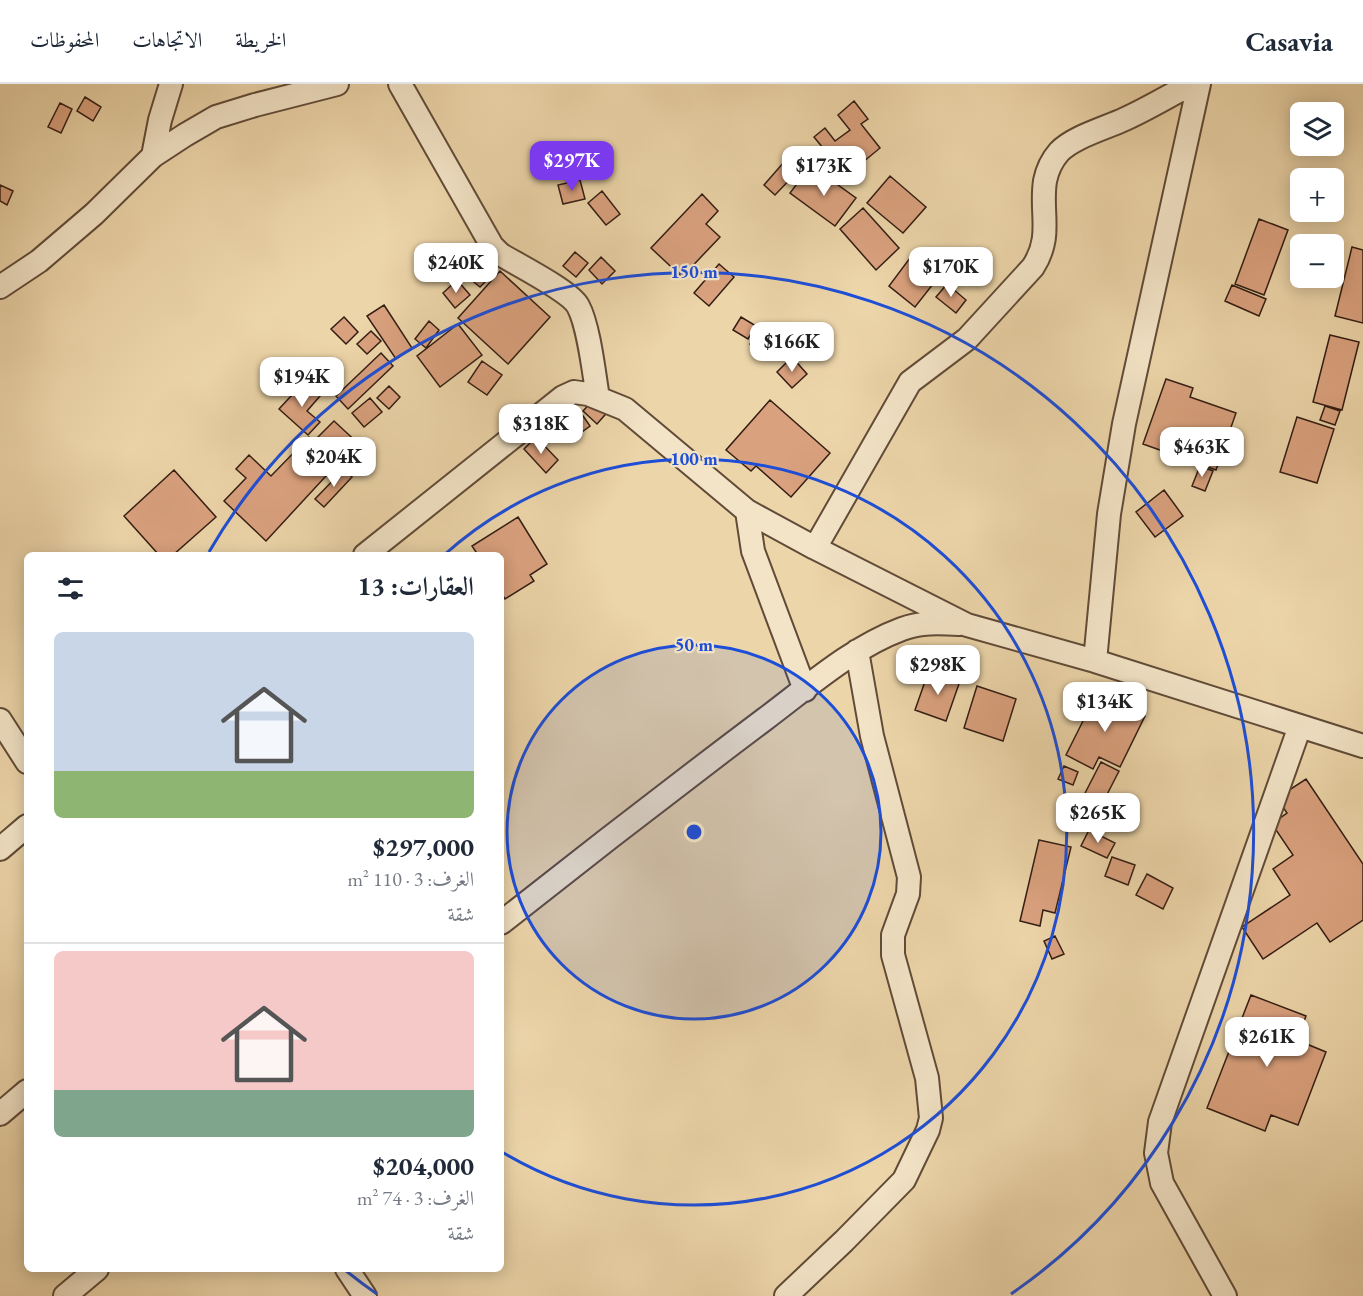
<!DOCTYPE html>
<html lang="ar">
<meta charset="utf-8">
<style>
body{margin:0;font-family:"EB Garamond",Amiri,serif;background:#f2f2f3;color:#1f2937;direction:rtl;height:100vh;display:flex;flex-direction:column;font-size:22px;white-space:nowrap}
*{box-sizing:border-box;margin:0}
p{font-size:20px;color:#747a83}
.icon{flex:none;width:33px;height:33px;fill:none;stroke:currentColor;stroke-width:2;stroke-linecap:round;stroke-linejoin:round}
.map{position:relative;flex:1;overflow:hidden;direction:ltr}
.sheet{position:absolute;left:24px;top:468px;width:480px;height:720px;display:flex;flex-direction:column;background:#fff;border-radius:9px;box-shadow:0 3px 15px #0003;direction:rtl}
.sheet>*{flex:none}
.tools{position:absolute;left:1290px;top:18px;display:grid;gap:12px}
.tools a{display:grid;place-items:center;width:54px;height:54px;border-radius:9px;background:#fff;box-shadow:0 3px 15px #0003;font-size:30px}
.price{position:absolute;translate:-50% -51px;padding:0 14px;border-radius:12px;background:#fff;color:#222;font-size:20px;line-height:39px;filter:drop-shadow(0 2px 3px #0008)}
.price::after{content:'';position:absolute;left:50%;top:36px;width:18px;height:14px;margin-left:-9px;background:inherit;clip-path:polygon(0 0,100% 0,50% 100%)}
.price.current{background:#7c3aed;color:#fff}
ul{padding:0;list-style:none}
li{display:grid;align-content:center;gap:12px;height:318px;padding:0 30px}
li+li{border-top:2px solid #e0e1e3}
li span{display:grid;place-items:center;height:186px;border-radius:9px;color:#555}
li>.icon{margin-inline-start:auto}
span .icon{width:108px;height:108px;fill:#fffc;stroke-width:1}
li b{font-size:26px}
h2{display:flex;justify-content:space-between;align-items:center;height:72px;padding:0 30px;font-size:26px}
header{display:flex;align-items:center;gap:36px;box-sizing:border-box;height:84px;padding:0 30px;background:#fff;border-bottom:2px solid #e0e1e3}
header strong{font-size:28px}
nav{display:flex;gap:33px;margin-inline-start:auto;font-size:21px}
.map>svg:first-child{display:block}
</style>
<header>
<strong>Casavia</strong>
<nav><a>الخريطة</a><a>الاتجاهات</a><a>المحفوظات</a></nav>
</header>
<div class="map">
<svg width="1363" height="1212" viewBox="0 0 1363 1212">
<rect width="100%" height="100%" fill="#ecd5a9"/>
<filter id="stains"><feTurbulence type="fractalNoise" baseFrequency=".00333" numOctaves="4"/><feColorMatrix values="0 0 0 0 .2 0 0 0 0 .09 0 0 0 0 .02 0 0 0 .5 -.17"/></filter>
<radialGradient id="worn" r=".72"><stop offset=".6" stop-color="#630" stop-opacity="0"/><stop offset="1" stop-color="#630" stop-opacity=".3"/></radialGradient>
<!-- building -->
<path fill="#daa17e" stroke="#331d13" stroke-width="1.5" d="M85,13L101,23L93,37L77,27Z
M854,17L868,35L861,40L880,64L846,92L814,53L825,44L835,57L850,46L838,31Z
M60,19L72,25L61,49L48,43Z
M784,78L796,89L775,111L764,101Z
M820,88L856,114L835,142L790,109L805,89L815,96Z
M890,92L926,123L903,149L867,119Z
M580,96L585,115L563,120L558,101Z
M0,101L13,107L7,121L0,117Z
M602,107L620,130L606,141L588,119Z
M702,110L718,127L706,140L720,153L682,193L651,164Z
M863,124L899,164L876,186L840,145Z
M1259,135L1288,146L1264,211L1235,200Z
M1352,163L1363,166V239L1335,232Z
M575,168L588,179L576,193L563,182Z
M601,173L615,187L602,200L589,186Z
M910,174L937,195L915,223L889,202Z
M486,176L497,186L480,203L469,194Z
M719,180L734,193L709,222L694,209Z
M500,187L550,233L508,280L458,234Z
M457,196L470,211L455,224L443,209Z
M947,200L966,216L956,229L936,213Z
M1232,201L1266,215L1259,232L1225,217Z
M384,221L412,264L396,275L367,232Z
M344,233L358,248L346,260L331,245Z
M741,233L756,242L748,255L733,246Z
M429,237L439,246L426,264L415,255Z
M458,240L482,271L440,303L417,272Z
M762,244L778,255L766,272L750,260Z
M371,247L381,257L367,270L357,260Z
M1330,251L1359,258L1342,326L1313,318Z
M381,269L393,282L348,325L336,312Z
M792,273L807,290L792,304L777,288Z
M482,277L502,291L487,311L468,298Z
M1166,295L1193,304L1190,313L1236,329L1216,386L1143,360Z
M304,298L320,312L307,327L320,338L308,351L279,325Z
M389,302L400,313L389,325L377,314Z
M597,312L611,324L597,340L583,327Z
M370,314L382,328L364,343L352,329Z
M770,316L830,369L791,413L756,382L751,387L726,366Z
M1325,322L1340,327L1335,341L1320,336Z
M581,329L590,342L575,353L566,339Z
M1297,333L1334,345L1317,399L1280,388Z
M334,337L361,362L343,382L315,356Z
M309,353L337,380L266,457L224,417L246,394L236,385L249,371L271,392Z
M536,353L558,376L546,389L524,365Z
M1200,382L1213,387L1205,407L1192,402Z
M344,385L352,393L324,423L315,415Z
M174,386L216,433L173,471H159L124,432Z
M1164,406L1183,432L1155,453L1136,428Z
M518,433L547,480L530,491L534,497L505,515L501,508V471H478L472,462Z
M929,586L960,597L946,637L915,626Z
M977,602L1016,615L1003,657L964,644Z
M1097,609L1145,632L1120,683L1099,673L1093,685L1066,671Z
M1101,678L1119,687L1098,728L1080,719Z
M1064,682L1078,688L1073,701L1058,695Z
M1306,695L1363,780V836L1330,858L1317,839L1263,875L1242,843L1290,811L1273,785L1293,771L1272,740L1287,729L1277,714Z
M1089,746L1115,759L1107,774L1081,762Z
M1039,756L1071,763L1055,829L1043,826L1040,842L1020,837Z
M1112,773L1135,781L1128,801L1105,792Z
M1147,790L1173,804L1163,825L1136,811Z
M1055,852L1064,870L1052,875L1044,857Z
M1251,911L1306,932L1297,956L1326,968L1298,1041L1271,1031L1265,1047L1207,1024Z"/>
<g fill="none" stroke-linecap="round" stroke-linejoin="round">
<!-- minor casing -->
<g stroke="#614b38" stroke-width="26">
<path id="minor" d="M400,0L492,162L500,170C516,180 570,207 578,222C589,242 594,290 598,314
M153,72L160,36L171,0
M0,203L39,177L94,130L153,72L185,51L216,33L255,21L337,0
M747,427L753,467L805,606
M815,464L910,298L967,255L1033,183C1053,152 1040,129 1045,97C1047,87 1052,76 1059,68C1073,53 1106,44 1125,35C1147,25 1169,12 1191,0
M365,471L563,313L574,308L588,310L625,325L747,427L815,464L967,541L1095,577L1363,662
M1095,577L1109,430L1124,340L1199,0
M0,636L27,678
M0,765L27,742
M501,839C588,770 676,702 765,635C808,603 851,564 902,545C921,538 939,539 960,540
M0,1030L27,1007
M347,1185L365,1212
M65,1212L97,1185
M786,1212L844,1157L904,1096L928,1046L931,1034L927,994L893,871V851L908,810L909,793L872,652L857,567
M1225,1212L1162,1099L1156,1069L1160,1038L1300,642"/>
</g>
<!-- minor -->
<use href="#minor" stroke="#f3e4c7" stroke-width="22"/>
</g>
<!-- distance rings -->
<circle cx="694" cy="748" r="187" fill="#1d4ed8" fill-opacity=".12"/>
<g fill="none" stroke="#1d4ed8" stroke-width="3">
<circle cx="694" cy="748" r="187"/>
<path d="M444 471A373 373 0 1 1 502 1068"/>
<path d="M377 1210A560 560 0 0 1 345 1186M209 468A560 560 0 1 1 1011 1210"/>
</g>
<circle cx="694" cy="748" r="9" fill="#1d4ed8" stroke="#f3e4c7" stroke-width="3"/>
<g font-size="18" text-anchor="middle" font-weight="bold" fill="#1d4ed8" stroke="#f3e4c7" stroke-width="4.5" stroke-linejoin="round" paint-order="stroke">
<text x="694" y="194">150 m</text>
<text x="694" y="381">100 m</text>
<text x="694" y="567">50 m</text>
</g>
<rect width="100%" height="100%" filter="url(#stains)"/>
<rect width="100%" height="100%" fill="url(#worn)"/>
</svg>
<div class="tools">
<a><svg class="icon" aria-label="layers" viewBox="0 0 24 24"><path d="M12 4l9 5-9 5-9-5zM3 14l9 5 9-5"/></svg></a>
<a>+</a>
<a>−</a>
</div>
<b class="price current" style="left:572px;top:108px">$297K</b>
<b class="price" style="left:824px;top:113px">$173K</b>
<b class="price" style="left:456px;top:210px">$240K</b>
<b class="price" style="left:951px;top:214px">$170K</b>
<b class="price" style="left:792px;top:289px">$166K</b>
<b class="price" style="left:302px;top:324px">$194K</b>
<b class="price" style="left:541px;top:371px">$318K</b>
<b class="price" style="left:1202px;top:394px">$463K</b>
<b class="price" style="left:334px;top:404px">$204K</b>
<b class="price" style="left:938px;top:612px">$298K</b>
<b class="price" style="left:1105px;top:649px">$134K</b>
<b class="price" style="left:1098px;top:760px">$265K</b>
<b class="price" style="left:1267px;top:984px">$261K</b>
<section class="sheet">
<h2>العقارات: 13<svg class="icon" aria-label="filters" viewBox="0 0 24 24"><path d="M4 7h16M4 17h16"/><circle cx="9" cy="7" r="2"/><circle cx="15" cy="17" r="2"/></svg></h2>
<ul>
<li><span style="background:linear-gradient(#c9d6e8 75%,#8fb573 0)"><svg class="icon" aria-label="home" viewBox="0 0 24 24"><path d="M3 11l9-7 9 7M6 9v11h12V9"/></svg></span><div><b>$297,000</b><p>الغرف: 3 · 110 m²</p><p>شقة</p></div></li>
<li><span style="background:linear-gradient(#f6c9c9 75%,#7fa58c 0)"><svg class="icon" aria-label="home" viewBox="0 0 24 24"><path d="M3 11l9-7 9 7M6 9v11h12V9"/></svg></span><div><b>$204,000</b><p>الغرف: 3 · 74 m²</p><p>شقة</p></div></li>
</ul>
</section>
</div>
